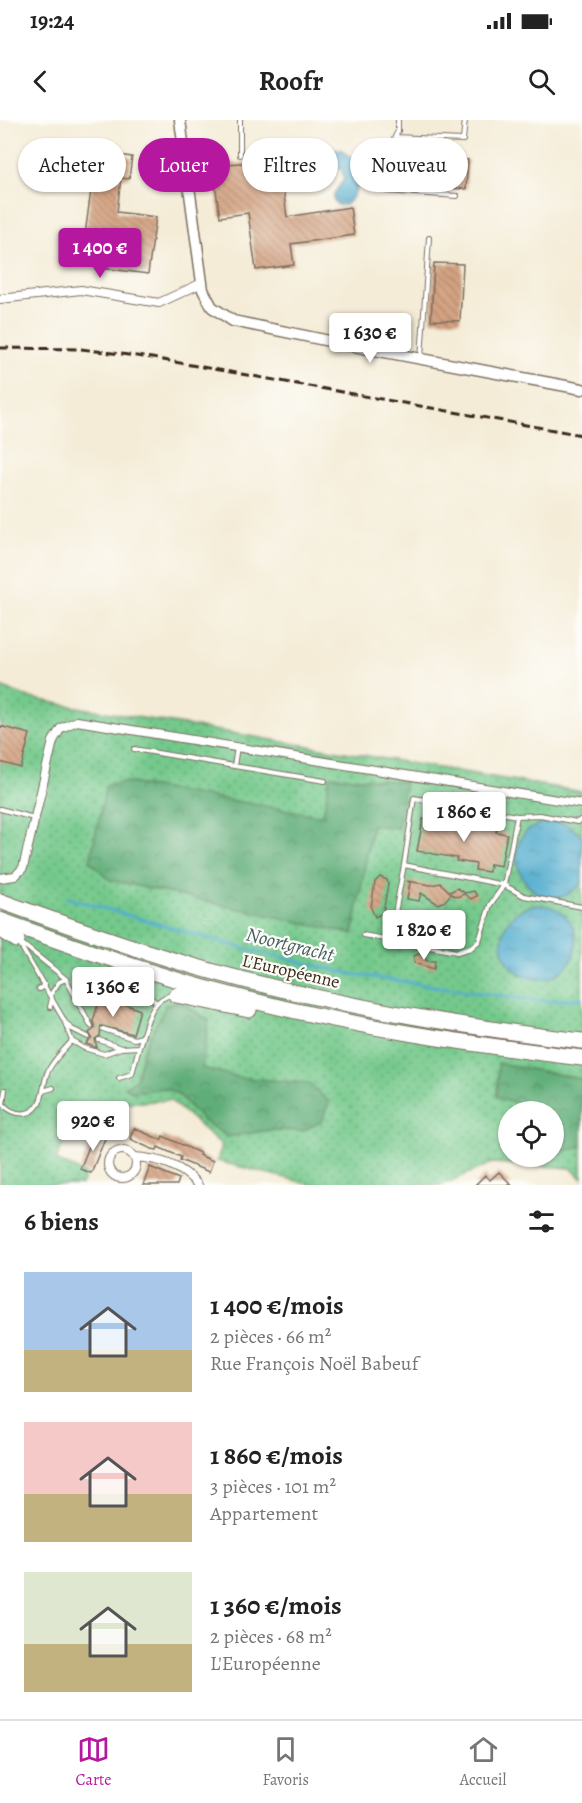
<!DOCTYPE html>
<html lang="fr">
<meta charset="utf-8">
<style>
body{margin:0;font-family:Alegreya,serif;background:#f2f2f2;color:#222;height:100vh;display:flex;flex-direction:column;font-size:22px;white-space:nowrap}
*{box-sizing:border-box;margin:0}
p{font-size:20px;color:#767676}
.icon{flex:none;width:33px;height:33px;fill:none;stroke:currentColor;stroke-width:2;stroke-linecap:round;stroke-linejoin:round}
.map{position:relative;height:1065px;overflow:hidden}
.details{display:flex;flex-direction:column;background:#fff;flex:1}
.details>*{flex:none}
.banner{position:absolute;left:18px;top:18px;width:546px;height:54px;display:flex;gap:12px}
.tools{position:absolute;left:498px;top:981px;display:grid;gap:12px}
.tools a{display:grid;place-items:center;width:66px;height:66px;border-radius:50%;background:#fff;box-shadow:0 2px 4px #0004;font-size:30px}
.price{position:absolute;translate:-50% -51px;padding:0 14px;border-radius:6px;background:#fff;color:#222;font-size:20px;line-height:39px;filter:drop-shadow(0 2px 3px #0008)}
.price::after{content:'';position:absolute;left:50%;top:36px;width:18px;height:14px;margin-left:-9px;background:inherit;clip-path:polygon(0 0,100% 0,50% 100%)}
.price.on{background:#b5179e;color:#fff}
ul{padding:0;list-style:none}
li{display:flex;align-items:center;gap:18px;height:150px;padding:0 24px}
li span{display:grid;place-items:center;flex:none;width:168px;height:120px;border-radius:0px;color:#555}
li>.icon{margin-inline-start:auto}
span .icon{width:72px;height:72px;fill:#fffc;stroke-width:1}
li b{font-size:26px}
h2{display:flex;justify-content:space-between;align-items:center;height:72px;padding:0 24px;font-size:26px}
.chip{padding:0 21px;border-radius:27px;background:#fff;box-shadow:0 2px 4px #0004;font-size:21px;line-height:54px}
.chip.on{background:#b5179e;color:#fff}
.status{display:flex;justify-content:space-between;align-items:center;height:42px;padding:0 30px;background:#fff;direction:ltr}
.status svg{height:16px;fill:currentColor}
header{display:flex;justify-content:space-between;align-items:center;height:78px;padding:0 24px;background:#fff;font-size:27px;font-weight:600}
.tab-bar{display:flex;justify-content:space-around;align-items:center;height:84px;border-top:2px solid #e0e0e0;background:#fff;font-size:16px;color:#767676}
.tab-bar a{display:grid;justify-items:center;gap:3px}
.tab-bar .on{color:#b5179e}
.map>svg:first-child{display:block}
</style>
<div class="status"><b>19:24</b><svg viewBox="0 0 49 12"><path d="M0 12V9h3v3zM5 12V6h3v6zM10 12V3h3v9zM15 12V0h3v12zM26 1h20v11H26zM47 4h2v5h-2z"/></svg></div>
<header><svg class="icon" aria-label="back" viewBox="0 0 24 24"><path d="M15 5l-7 7 7 7"/></svg>Roofr<svg class="icon" aria-label="search" viewBox="0 0 24 24"><circle cx="10" cy="10" r="6"/><path d="M15 15l6 6"/></svg></header>
<div class="map">
<svg width="582" height="1065" viewBox="0 0 582 1065">
<defs>
<pattern id="grass-dots" width="8" height="8" patternUnits="userSpaceOnUse" patternTransform="scale(1.5)"><rect width="8" height="8" fill="#74c98c"/><path d="M2 2h.1M6 6h.1" fill="none" stroke="#60a372" stroke-width="1.8" stroke-linecap="round"/></pattern>
<pattern id="forest-crowns" width="20" height="18" patternUnits="userSpaceOnUse" patternTransform="scale(1.5)"><rect width="20" height="18" fill="#5fad78"/><path d="M2 6a3 3 0 1 1 6 0M12 15a3 3 0 1 1 6 0" fill="none" stroke="#508d62"/></pattern>
<pattern id="water-ripples" width="26" height="14" patternUnits="userSpaceOnUse" patternTransform="scale(1.5)"><rect width="26" height="14" fill="#4facce"/><path d="M2 4q2-2 4 0t4 0M15 11q2-2 4 0t4 0" fill="none" stroke="#438ca7"/></pattern>
<pattern id="building-back-hatch" width="6" height="6" patternUnits="userSpaceOnUse" patternTransform="scale(1.5)"><rect width="6" height="6" fill="#d4a382"/><path d="M-1 5l2 2M0 0l6 6M5-1l2 2" fill="none" stroke="#ad856a"/></pattern>
</defs>
<rect width="100%" height="100%" fill="#fdfcf7"/>
<filter id="ink" filterUnits="userSpaceOnUse"><feTurbulence type="fractalNoise" baseFrequency=".0167" numOctaves="2"/><feDisplacementMap in="SourceGraphic" scale="12" xChannelSelector="R" yChannelSelector="G"/><feConvolveMatrix kernelMatrix="1 2 1 2 8 2 1 2 1" color-interpolation-filters="sRGB"/></filter>
<filter id="wash" filterUnits="userSpaceOnUse"><feTurbulence type="fractalNoise" baseFrequency=".008" numOctaves="4" result="noise"/><feDisplacementMap in="SourceGraphic" scale="24" xChannelSelector="R" yChannelSelector="G"/><feGaussianBlur stdDeviation="1.35" result="paint"/><feColorMatrix in="noise" values="0 0 0 0 0 0 0 0 0 0 0 0 0 0 0 0 0 1.4 0 .05"/><feComposite in="paint" operator="in"/></filter>
<g filter="url(#wash)">
<rect width="100%" height="100%" fill="#f4ecd7"/>
<!-- grass -->
<path fill="url(#grass-dots)" stroke="#587a55" stroke-width="1.5" fill-rule="evenodd" d="M0,567L31,578L65,585L582,672V1059L571,1048L492,1043L442,1065H314L217,1041L222,1025L170,980L80,986L56,1040L86,1054L81,1065H0ZM508,992H554V1036H508Z"/>
<!-- forest -->
<path fill="url(#forest-crowns)" stroke="#4d6c4b" stroke-width="1.5" d="M330,656L405,662L398,708L372,705L353,814L110,760L90,741L106,665L124,662L323,696Z
M178,881L209,900L202,948L242,958L309,963L329,982L322,1001L303,1011L269,1010L228,1017L203,1001L178,974L164,968L134,972L124,967L136,959L144,929L166,885Z
M498,943L582,959V1026L554,1034V992L526,991L528,987L497,977Z"/>
<!-- water -->
<path fill="url(#water-ripples)" stroke="#456b76" stroke-width="1.5" d="M323,29H340L357,42C363,58 358,74 345,85H338L334,81V74L344,59L342,50L331,45L321,47L312,59L303,54L312,35Z
M554,702L567,704L582,716V763C533,817 478,707 554,702Z
M502 822a37 37 0 1 1 74 0a37 37 0 1 1-74 0Z"/>
<g fill="none" stroke-linecap="round" stroke-linejoin="round">
<!-- stream -->
<path stroke="#4facce" stroke-width="3" d="M68,778L242,828L351,854L523,879L547,881L582,878"/>
</g>
<g id="blocks">
<!-- building -->
<path fill="url(#building-back-hatch)" d="M399,23L417,24V32L442,33L443,25H451V39L468,40L466,69L395,66Z
M64,28L132,37L129,59L121,58L117,92L156,97L148,154L102,148L103,140L82,137L93,55L61,51Z
M283,34L284,46H280L287,97L350,87L354,115L291,124L294,145L256,150L248,93L220,97L212,45L256,42L255,38Z
M434,143L463,144L460,201L431,200Z
M0,606L30,614L21,648L0,642Z
M423,699L462,706L463,701L497,707L496,712L507,714L501,746L490,744L489,752L475,750L476,744L456,741L457,738L417,731Z
M380,757L387,760L388,764L383,793L375,797L371,788L375,762Z
M407,761L431,765L440,763L450,772L457,768L465,773L474,771L477,776L471,779L464,774L457,777L451,774L445,781L438,784L421,773L419,781L407,779L410,763Z
M421,833L427,841H435L434,849L414,843V836Z
M101,875L140,890L133,914L101,906L100,916L95,919L97,928L86,924L92,918L89,913L95,908L93,901Z
M134,1008L161,1020L163,1016L200,1033L199,1035L213,1041L209,1052L180,1040L181,1037L158,1027L157,1030L152,1029L134,1021L130,1018Z
M95,1012L106,1016L91,1053L80,1049Z
M150,1047L179,1059L177,1065H143Z
M499,1052L512,1065H475L485,1055L490,1060Z"/>
</g>
</g>
<g filter="url(#ink)">
<use href="#blocks" fill-opacity="0" stroke="#7c6e5f" stroke-width="1.5"/>
<g fill="none" stroke-linecap="round" stroke-linejoin="round">
<!-- service casing -->
<g stroke="#7c6e5f" stroke-width="6">
<path id="service" d="M398,0V11L388,31L386,71L457,76
M395,17L463,20L465,0
M240,35V0
M421,238L429,118
M134,629L234,646L237,627
M234,646L325,661
M0,689L34,698
M404,745L414,678L517,696L540,695L577,702L582,699
M363,815L457,832L471,828L479,821L490,785L504,765L517,696
M390,820L404,745L504,765L524,776L582,787
M20,822L66,859L91,906
M19,823L64,900L72,921L84,928L104,934L121,928L139,927C146,908 149,877 173,875
M39,869L45,865
M51,874L59,862L66,859
M80,881L81,868L88,859L146,875L156,882
M50,887L52,878
M66,903L72,909L88,917
M103,909L134,919L142,917
M99,920L121,928
M119,958L132,954L139,927
M5,970L3,984C15,997 34,998 41,979C44,970 44,960 48,951C54,939 63,931 72,921
M43,971L53,968"/>
</g>
<!-- minor casing -->
<g stroke="#7c6e5f" stroke-width="10">
<path id="minor" d="M0,179L81,170L159,183L202,163
M0,758L15,756L23,748L53,621L61,608L77,601L582,684
M108 1044a14 14 0 1 1 28 0a14 14 0 1 1-28 0Z
M135,1037C160,1039 181,1045 198,1065"/>
</g>
<!-- tertiary casing -->
<g stroke="#7c6e5f" stroke-width="13">
<path id="tertiary" d="M180,0L203,170L212,187L233,201L358,227L582,269"/>
</g>
<!-- motorway casing -->
<g stroke="#7c6e5f" stroke-width="17">
<path id="motorway" d="M0,781C58,802 117,823 176,841C309,881 445,905 582,921
M0,800C80,829 160,857 242,878C354,907 468,924 582,938
M0,809L17,820
M176,875L249,890"/>
</g>
<!-- service -->
<use href="#service" stroke="#fff" stroke-width="4"/>
<!-- minor -->
<use href="#minor" stroke="#fff" stroke-width="8"/>
<!-- tertiary -->
<use href="#tertiary" stroke="#fff" stroke-width="10"/>
<!-- motorway -->
<use href="#motorway" stroke="#fff" stroke-width="15"/>
<!-- rail -->
<path stroke="#3b2a1e" stroke-width="3" stroke-dasharray="9 4.5" stroke-linecap="butt" d="M0,228L81,229L152,238L582,315"/>
</g>
</g>
<g text-anchor="middle" stroke-width="4.5" stroke-linejoin="round" paint-order="stroke">
<!-- street labels -->
<g font-size="18" fill="#3b2a1e" stroke="#fdfcf7">
<text transform="translate(291 851) rotate(13)" y="6">L'Européenne</text>
</g>
<!-- water labels -->
<g font-size="20" font-style="italic" fill="#435e64" stroke="#fdfcf7">
<text transform="translate(290 824) rotate(14)" y="7">Noortgracht</text>
</g>
</g>
</svg>
<div class="tools">
<a><svg class="icon" aria-label="locate" viewBox="0 0 24 24"><circle cx="12" cy="12" r="6"/><path d="M12 2v4M12 18v4M2 12h4M18 12h4"/></svg></a>
</div>
<b class="price on" style="left:100px;top:159px">1 400 €</b>
<b class="price" style="left:370px;top:244px">1 630 €</b>
<b class="price" style="left:464px;top:723px">1 860 €</b>
<b class="price" style="left:424px;top:841px">1 820 €</b>
<b class="price" style="left:113px;top:898px">1 360 €</b>
<b class="price" style="left:93px;top:1032px">920 €</b>
<div class="banner">
<a class="chip">Acheter</a>
<a class="chip on">Louer</a>
<a class="chip">Filtres</a>
<a class="chip">Nouveau</a>
</div>
</div>
<section class="details">
<h2>6 biens<svg class="icon" aria-label="filters" viewBox="0 0 24 24"><path d="M4 7h16M4 17h16"/><circle cx="9" cy="7" r="2"/><circle cx="15" cy="17" r="2"/></svg></h2>
<ul>
<li><span style="background:linear-gradient(#a9c7e8 65%,#c2b280 0)"><svg class="icon" aria-label="home" viewBox="0 0 24 24"><path d="M3 11l9-7 9 7M6 9v11h12V9"/></svg></span><div><b>1 400 €/mois</b><p>2 pièces · 66 m²</p><p>Rue François Noël Babeuf</p></div></li>
<li><span style="background:linear-gradient(#f6c9c9 60%,#c2b280 0)"><svg class="icon" aria-label="home" viewBox="0 0 24 24"><path d="M3 11l9-7 9 7M6 9v11h12V9"/></svg></span><div><b>1 860 €/mois</b><p>3 pièces · 101 m²</p><p>Appartement</p></div></li>
<li><span style="background:linear-gradient(#dfe7d0 60%,#c2b280 0)"><svg class="icon" aria-label="home" viewBox="0 0 24 24"><path d="M3 11l9-7 9 7M6 9v11h12V9"/></svg></span><div><b>1 360 €/mois</b><p>2 pièces · 68 m²</p><p>L'Européenne</p></div></li>
</ul>
</section>
<nav class="tab-bar">
<a class="on"><svg class="icon" aria-label="map" viewBox="0 0 24 24"><path d="M3 6l6-2 6 2 6-2v14l-6 2-6-2-6 2zM9 4v14M15 6v14"/></svg>Carte</a>
<a><svg class="icon" aria-label="saved" viewBox="0 0 24 24"><path d="M7 4h10v16l-5-4-5 4z"/></svg>Favoris</a>
<a><svg class="icon" aria-label="home" viewBox="0 0 24 24"><path d="M3 11l9-7 9 7M6 9v11h12V9"/></svg>Accueil</a>
</nav>
